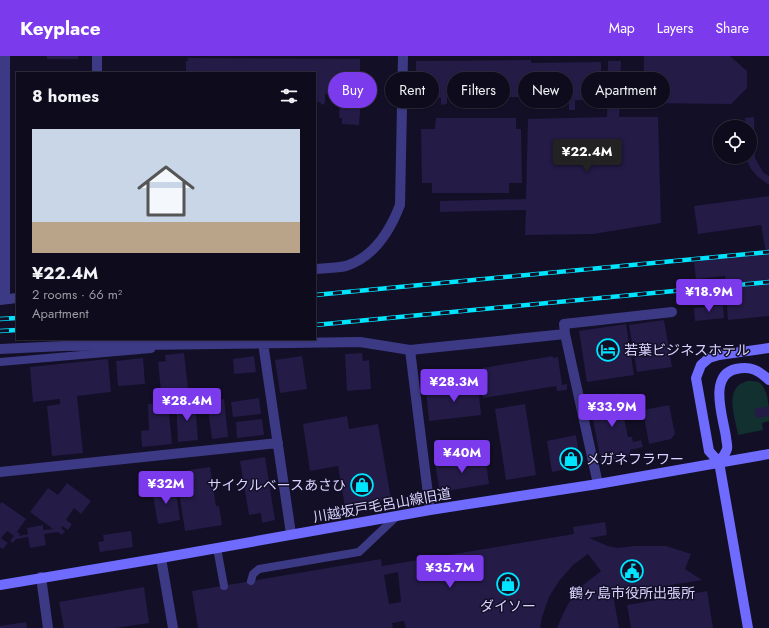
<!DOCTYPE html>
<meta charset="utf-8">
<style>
body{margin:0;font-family:Jost,"Noto Sans JP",sans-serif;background:#1c1929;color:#f1f3f6;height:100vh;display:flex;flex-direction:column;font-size:15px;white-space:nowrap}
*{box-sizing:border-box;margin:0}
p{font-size:13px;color:#9b9ba3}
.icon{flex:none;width:22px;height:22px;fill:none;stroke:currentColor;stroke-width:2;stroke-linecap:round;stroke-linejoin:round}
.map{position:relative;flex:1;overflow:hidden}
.details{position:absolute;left:16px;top:16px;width:300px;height:268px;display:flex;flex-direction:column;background:#0e0b1c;border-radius:0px;box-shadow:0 1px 3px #0004,0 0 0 1px #2e2b3b}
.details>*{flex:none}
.banner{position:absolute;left:328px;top:16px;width:380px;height:36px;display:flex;gap:8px}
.tools{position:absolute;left:713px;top:64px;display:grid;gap:8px}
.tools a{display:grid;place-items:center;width:44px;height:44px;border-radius:50%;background:#0e0b1c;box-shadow:0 1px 3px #0004,0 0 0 1px #2e2b3b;font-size:20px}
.price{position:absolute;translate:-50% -34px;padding:0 9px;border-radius:4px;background:#7c3aed;color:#fff;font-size:13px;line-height:26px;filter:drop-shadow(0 1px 2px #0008)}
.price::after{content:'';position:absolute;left:50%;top:24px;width:12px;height:9px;margin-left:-6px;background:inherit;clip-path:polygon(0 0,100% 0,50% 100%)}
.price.on{background:#222;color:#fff}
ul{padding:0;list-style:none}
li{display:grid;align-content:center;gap:8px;height:212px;padding:0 16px}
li+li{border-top:1px solid #2e2b3b}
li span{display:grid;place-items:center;height:124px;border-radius:0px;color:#555}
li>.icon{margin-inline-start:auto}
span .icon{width:72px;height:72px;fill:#fffc;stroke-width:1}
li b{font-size:17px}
h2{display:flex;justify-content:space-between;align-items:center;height:48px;padding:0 16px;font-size:17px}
.tag{padding:0 14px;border-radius:18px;background:#0e0b1c;box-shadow:0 1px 3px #0004,0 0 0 1px #2e2b3b;font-size:14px;line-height:36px}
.tag.on{background:#7c3aed;color:#fff}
header{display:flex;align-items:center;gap:24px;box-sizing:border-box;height:56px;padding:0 20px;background:#7c3aed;color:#fff}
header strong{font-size:19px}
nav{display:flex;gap:22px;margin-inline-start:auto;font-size:14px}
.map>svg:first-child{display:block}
</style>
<header>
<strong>Keyplace</strong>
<nav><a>Map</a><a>Layers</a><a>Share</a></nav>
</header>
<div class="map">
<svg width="769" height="572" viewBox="0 0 769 572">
<rect width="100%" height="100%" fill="#130f26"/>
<!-- green -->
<path fill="#12302f" d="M747,325C751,325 757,325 760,327C769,334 769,353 769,365L762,367L763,374L738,379C736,365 726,340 739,329C741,327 745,326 747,325Z"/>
<!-- building -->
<path fill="#241b47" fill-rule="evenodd" d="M47,0H78V3H47Z
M644,0H730L747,15V32L731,48L643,47Z
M188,2L360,3V31L356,30V39L325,38V47L322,49L320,46H315V17H186V5H188Z
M531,4V7L601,6V41H598V46H585V44H575V54H569V44L548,45V53H539V44L524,45V41H447V48L441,49V42H416V5Z
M608,5H621L619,61H658L661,167L593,178L525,179L526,154L440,156V145L526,143L528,63L607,61Z
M340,41L361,42L359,69L342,68V62H339Z
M754,61L755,102L763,116L769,120V129L758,121L751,113L747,105V101H750V71H746L745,62Z
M436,62H516V73H521L522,127H509V137H432V127H422L421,73H435Z
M769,140V260L728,264L725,220L696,223L694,206L722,202V201L766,196L761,169L698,178L694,150Z
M723,249L724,262L695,265L694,252Z
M664,264L672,311L637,316L629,269Z
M626,268L634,319L587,326L579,275Z
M184,297L189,341L162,344L158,306L166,305L165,299Z
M362,297L363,305L369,304L371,333L347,335L345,298Z
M254,300L256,316L234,318L233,303Z
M302,300L307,333L280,337L275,304Z
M553,300V302L558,301L562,329L567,328V334L557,335L556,330L483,342L479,315L483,314V312Z
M143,302L145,328L118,330L116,305Z
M108,303L111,336L77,340L83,397L52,400L47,350L60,348V343L33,346L30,311Z
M478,329L481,359L429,365L426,335Z
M619,337L621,347L629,345L631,351L622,353L628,381H632L633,386L641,384L643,391L630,394L631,400L601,406L589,343Z
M259,342L261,358L233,361L231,346Z
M224,343L228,381L212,383L207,345Z
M168,346L172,388L142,391L141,375L149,374L148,348Z
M195,347L198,384L178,386L176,348Z
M525,348L536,419L506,424L495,353Z
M669,349L675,378L671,383L649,388L643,354Z
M769,350V360L756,362L754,353Z
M347,360L349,373L378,368L391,443L345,451L338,410L310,415L303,368Z
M262,363L264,379L237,382L236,366Z
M576,379L581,410L552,416L547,385Z
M485,400L489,428L440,436L435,408Z
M265,401L275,464L262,467L261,457L249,459L240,405Z
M210,411L216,450H219L222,469L185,475L176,416Z
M67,427L91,445L81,458L74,452L66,464L72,468L68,474L62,470L61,472L65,475L62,479L58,476L44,478L46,489L30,492L28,481L16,483L13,487L10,485L14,480L7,475L1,482L8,487L3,493L0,491V448L2,446L26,463L17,476L20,478L19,480L28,478L27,472L43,469V474L53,473L30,456L48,432L58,439Z
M175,430L180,464L158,468L152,434Z
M605,466L607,479L589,482L608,490L617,492L634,490H666L691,498L685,513L702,524L613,538L619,572H557L564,556L572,541L582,530L601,515L588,498L573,509L559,525L549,541L542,561L540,572H406L404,565L392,567L393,572H198L192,535L381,503L382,510L574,478L573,471ZM398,516L401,546L389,548L384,519Z
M131,475L133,491L100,496L98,486L104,485L103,479Z
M144,531L149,567L116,572H64L59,546Z
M707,535L713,572H631L627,549Z
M26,566L27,572H0V570Z"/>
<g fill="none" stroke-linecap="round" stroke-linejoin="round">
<!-- lane -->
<path stroke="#3d3a85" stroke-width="8" d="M0,306L151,293
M217,492L224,530
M251,525L253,518L259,513L359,496L397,460"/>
<!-- street -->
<path stroke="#3d3a85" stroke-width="10" d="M5,0V243
M97,17V0
M315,213C325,212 337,212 346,210C374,201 390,175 400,149L403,0
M0,244L17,242
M565,278L564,268L672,256
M263,287L291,478
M0,293L63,290L360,286L410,294L565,278L598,428
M410,294L430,454
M0,416L278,387
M161,502L173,572
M41,521L48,572"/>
<!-- secondary -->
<path stroke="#6f6bff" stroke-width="10" d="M719,406C722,402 726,397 727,393C728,390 726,384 726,381C723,361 708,319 736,313C751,310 758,314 769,324
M0,529L161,502L430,454L598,428L769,398
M748,572L719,406L709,395L696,322L701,309L709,302L719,299L769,292"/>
<!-- rail casing -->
<g stroke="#00e5ff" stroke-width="4.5">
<path id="rail" d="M315,239L769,196
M0,263L17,262
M315,269L769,226
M0,275L17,274"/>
</g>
<!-- rail -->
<use href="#rail" stroke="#130f26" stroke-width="3" stroke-dasharray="9" stroke-linecap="butt"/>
</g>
<!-- icons -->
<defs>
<g id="hotel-ring" transform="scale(1.15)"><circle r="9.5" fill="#130f26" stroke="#00e5ff" stroke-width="1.5"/><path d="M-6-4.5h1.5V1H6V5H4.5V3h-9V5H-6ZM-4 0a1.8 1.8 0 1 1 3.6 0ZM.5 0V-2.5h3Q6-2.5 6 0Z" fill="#00e5ff"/></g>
<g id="shop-ring" transform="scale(1.15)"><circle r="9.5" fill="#130f26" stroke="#00e5ff" stroke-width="1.5"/><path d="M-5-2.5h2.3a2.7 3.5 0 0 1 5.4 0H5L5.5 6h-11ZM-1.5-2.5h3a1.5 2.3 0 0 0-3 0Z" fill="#00e5ff"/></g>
<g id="civic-ring" transform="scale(1.15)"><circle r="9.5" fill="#130f26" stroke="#00e5ff" stroke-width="1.5"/><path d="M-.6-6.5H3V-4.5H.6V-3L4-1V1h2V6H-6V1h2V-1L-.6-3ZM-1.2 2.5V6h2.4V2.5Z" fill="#00e5ff"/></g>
</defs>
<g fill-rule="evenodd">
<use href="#hotel-ring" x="608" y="294"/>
<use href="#shop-ring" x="571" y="403"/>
<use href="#shop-ring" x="362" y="429"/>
<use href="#civic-ring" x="632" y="515"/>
<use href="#shop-ring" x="508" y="528"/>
</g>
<g text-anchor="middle" stroke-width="3" stroke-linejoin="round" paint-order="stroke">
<!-- poi labels -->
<g font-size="14" fill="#d9d4ff" stroke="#130f26" text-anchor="start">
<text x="624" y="299">若葉ビジネスホテル</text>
<text x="586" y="408">メガネフラワー</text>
<text x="346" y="434" text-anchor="end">サイクルベースあさひ</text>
<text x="632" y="542" text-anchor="middle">鶴ヶ島市役所出張所</text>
<text x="508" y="555" text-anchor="middle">ダイソー</text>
</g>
<!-- street labels -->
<g font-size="14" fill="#d9d4ff" stroke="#130f26">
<text transform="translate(382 449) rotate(-10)" y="5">川越坂戸毛呂山線旧道</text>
</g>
</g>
</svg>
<div class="tools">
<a><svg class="icon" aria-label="locate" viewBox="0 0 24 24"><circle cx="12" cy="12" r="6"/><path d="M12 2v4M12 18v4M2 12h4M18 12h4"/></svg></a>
</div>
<b class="price on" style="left:587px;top:117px">¥22.4M</b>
<b class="price" style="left:709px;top:257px">¥18.9M</b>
<b class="price" style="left:454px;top:347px">¥28.3M</b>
<b class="price" style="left:187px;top:366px">¥28.4M</b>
<b class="price" style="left:612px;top:372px">¥33.9M</b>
<b class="price" style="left:462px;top:418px">¥40M</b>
<b class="price" style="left:166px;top:449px">¥32M</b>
<b class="price" style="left:450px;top:533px">¥35.7M</b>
<div class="banner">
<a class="tag on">Buy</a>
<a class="tag">Rent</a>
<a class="tag">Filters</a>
<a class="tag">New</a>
<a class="tag">Apartment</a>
</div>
<section class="details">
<h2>8 homes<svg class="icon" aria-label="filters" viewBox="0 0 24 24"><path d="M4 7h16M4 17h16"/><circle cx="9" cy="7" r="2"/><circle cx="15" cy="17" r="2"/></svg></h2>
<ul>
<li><span style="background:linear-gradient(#c9d6e8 75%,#b9a48a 0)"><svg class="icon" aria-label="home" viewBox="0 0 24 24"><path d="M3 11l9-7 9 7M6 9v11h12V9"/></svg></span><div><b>¥22.4M</b><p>2 rooms · 66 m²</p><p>Apartment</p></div></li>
</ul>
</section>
</div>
